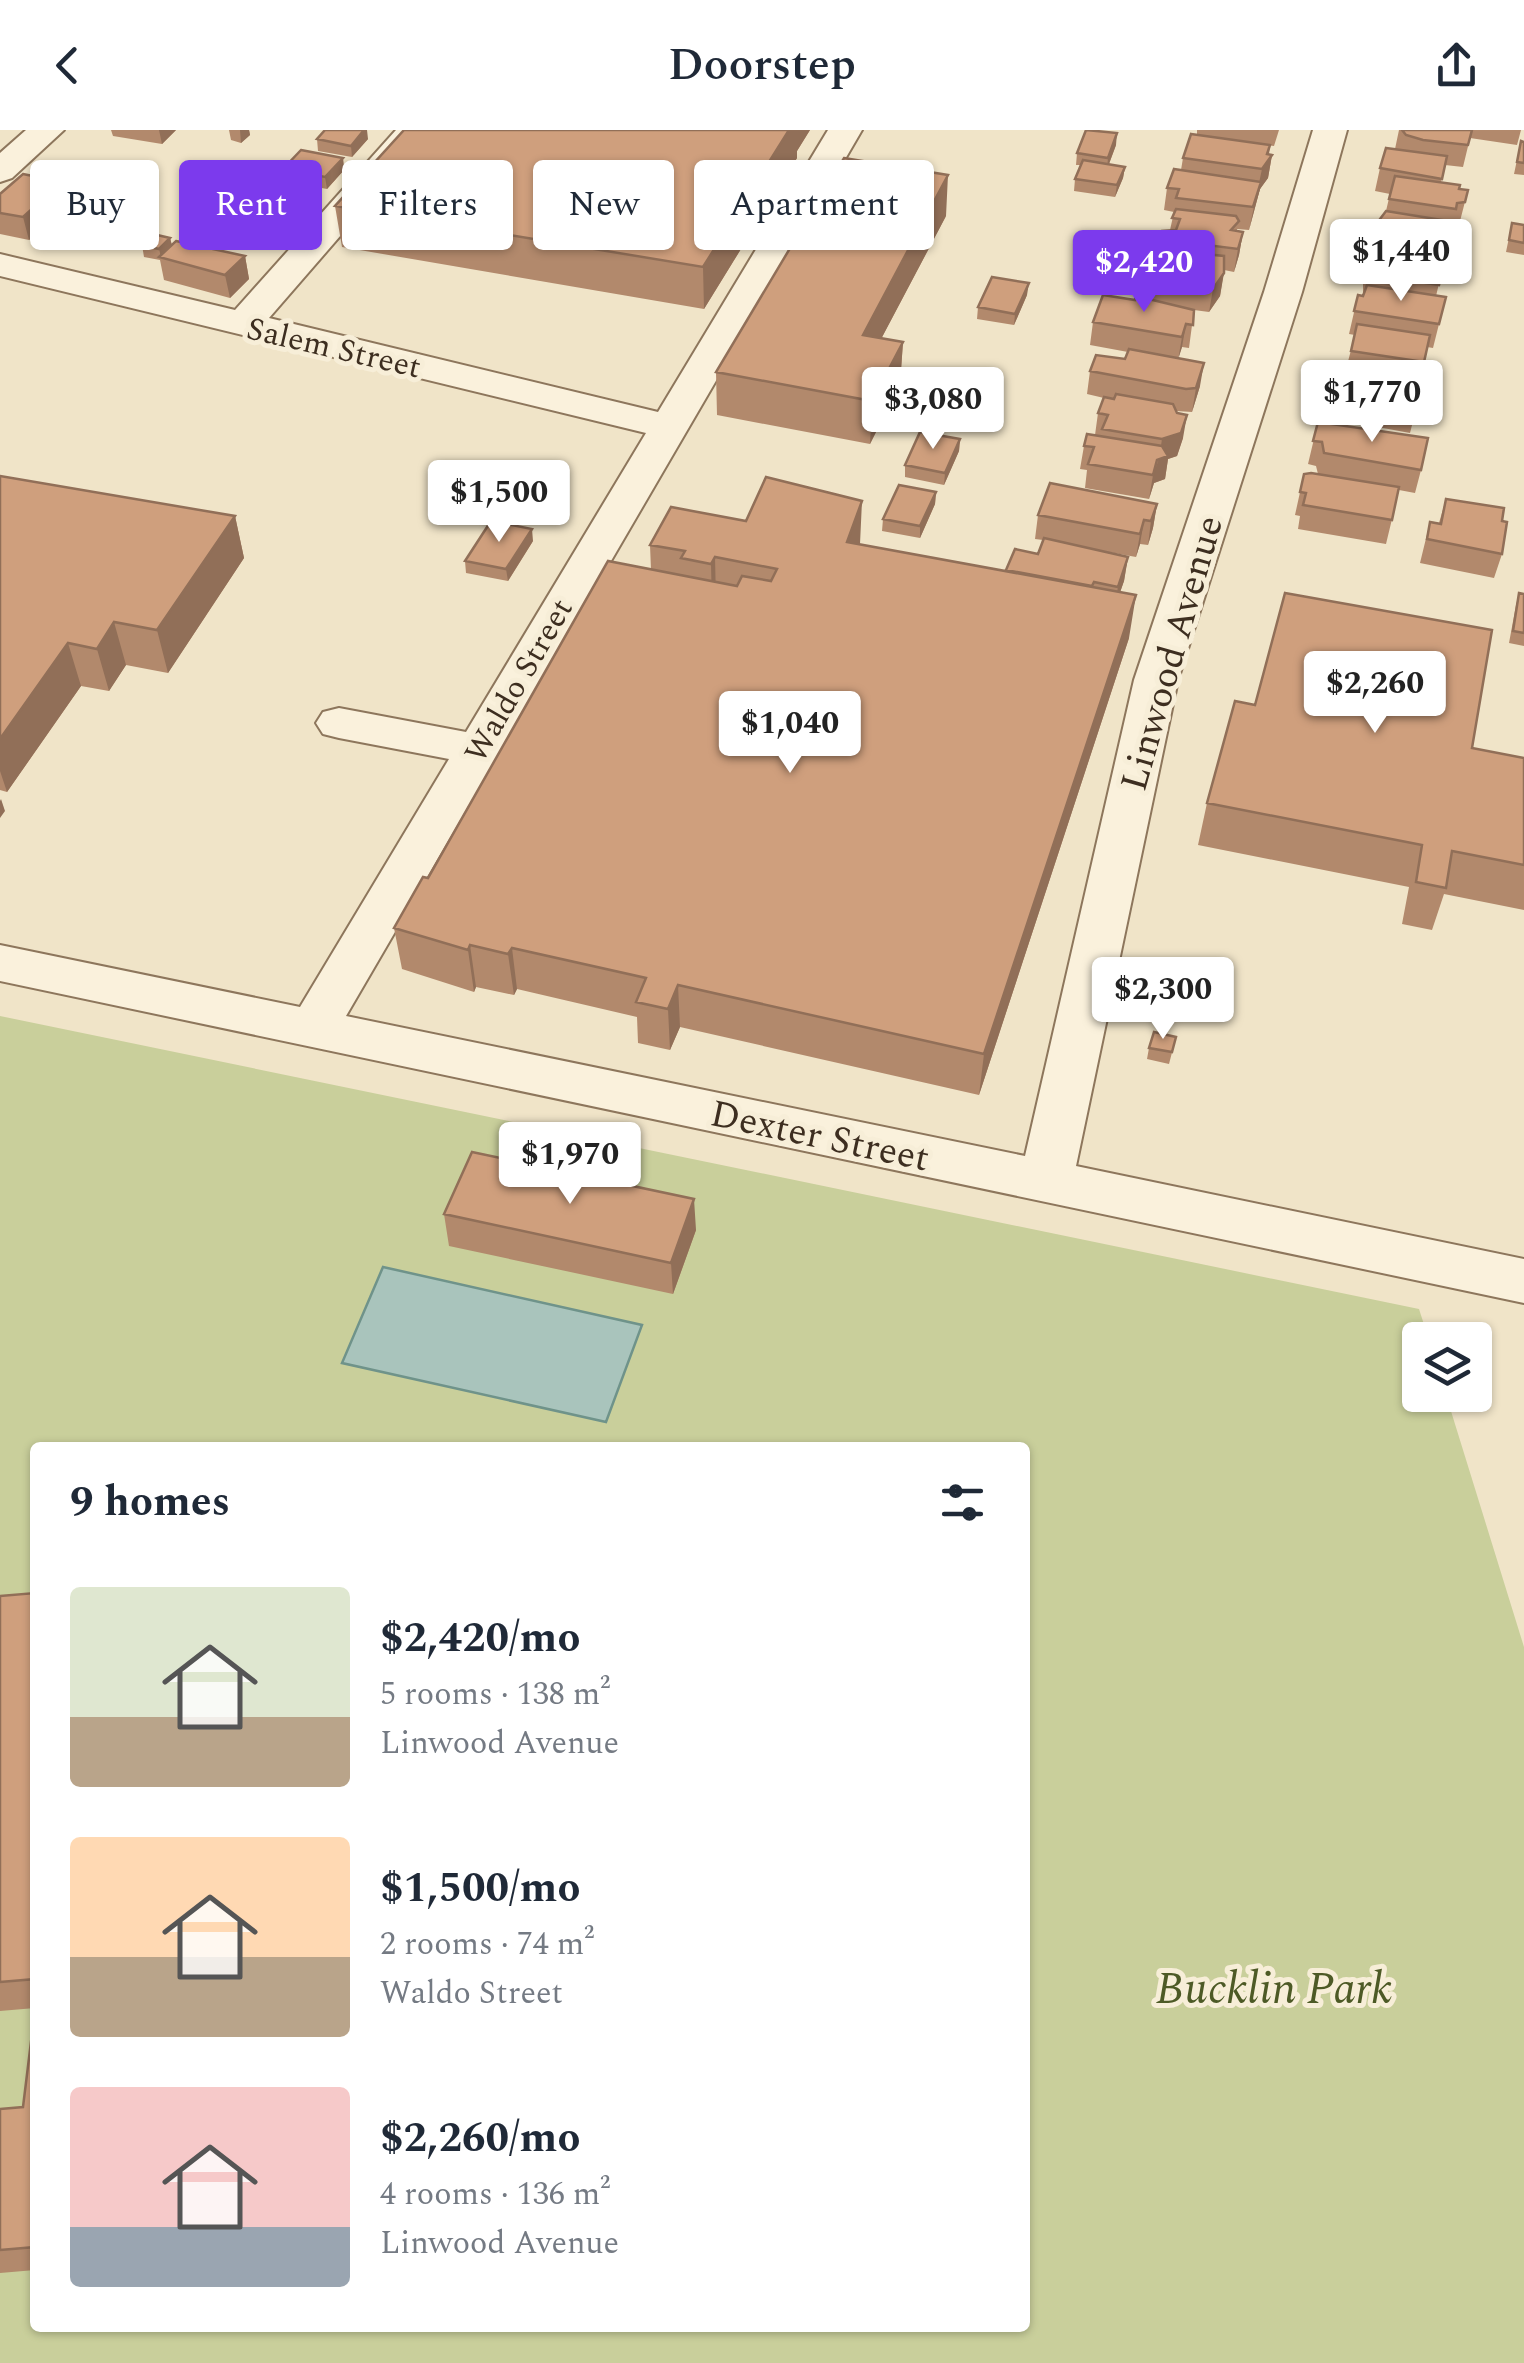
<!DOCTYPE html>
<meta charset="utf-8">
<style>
body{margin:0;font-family:Spectral,serif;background:#f2f2f3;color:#1f2937;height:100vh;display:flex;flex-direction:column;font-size:38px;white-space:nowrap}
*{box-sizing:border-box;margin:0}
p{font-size:32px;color:#747a83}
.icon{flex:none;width:55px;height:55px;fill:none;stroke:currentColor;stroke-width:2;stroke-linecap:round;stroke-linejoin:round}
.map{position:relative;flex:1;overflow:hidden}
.details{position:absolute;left:30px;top:1312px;width:1000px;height:890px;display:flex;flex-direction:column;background:#fff;border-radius:10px;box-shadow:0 2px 8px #0004}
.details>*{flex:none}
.hud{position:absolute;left:30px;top:30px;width:1000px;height:90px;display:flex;gap:20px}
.tools{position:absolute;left:1402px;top:1192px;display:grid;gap:20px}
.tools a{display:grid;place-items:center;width:90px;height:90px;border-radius:10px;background:#fff;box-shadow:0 2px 8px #0004;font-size:50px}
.price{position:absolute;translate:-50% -85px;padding:0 22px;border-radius:10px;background:#fff;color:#222;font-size:32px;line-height:65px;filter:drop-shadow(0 2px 5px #0008)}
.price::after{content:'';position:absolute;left:50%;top:60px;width:30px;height:22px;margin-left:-15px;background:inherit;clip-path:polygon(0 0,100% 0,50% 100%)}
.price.current{background:#7c3aed;color:#fff}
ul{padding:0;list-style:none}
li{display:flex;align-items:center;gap:30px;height:250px;padding:0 40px}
li span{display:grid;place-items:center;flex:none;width:280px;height:200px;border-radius:10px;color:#555}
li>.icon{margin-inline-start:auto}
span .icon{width:120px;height:120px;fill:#fffc;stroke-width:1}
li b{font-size:42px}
h2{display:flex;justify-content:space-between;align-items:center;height:120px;padding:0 40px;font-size:42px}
.pill{padding:0 35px;border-radius:10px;background:#fff;box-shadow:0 2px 8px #0004;font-size:35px;line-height:90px}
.pill.current{background:#7c3aed;color:#fff}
header{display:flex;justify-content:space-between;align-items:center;height:130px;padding:0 40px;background:#fff;font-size:45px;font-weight:600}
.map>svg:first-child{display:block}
</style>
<header><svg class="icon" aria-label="back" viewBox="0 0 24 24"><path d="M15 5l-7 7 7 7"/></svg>Doorstep<svg class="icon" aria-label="share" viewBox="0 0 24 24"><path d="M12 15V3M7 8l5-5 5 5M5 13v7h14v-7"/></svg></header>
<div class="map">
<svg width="1524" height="2233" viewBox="0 0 1524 2233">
<rect width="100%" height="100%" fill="#f0e4c8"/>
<!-- green -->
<path fill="#c9cf9b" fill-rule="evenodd" d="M0,886L1419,1179L1429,1210H1420V1265H1446L1524,1517V2233H0ZM35,1318H1025V2198H35Z"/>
<!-- water -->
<path fill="#a9c4bc" stroke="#6f938a" stroke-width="2.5" d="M383,1137L642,1195L606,1292L342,1233Z"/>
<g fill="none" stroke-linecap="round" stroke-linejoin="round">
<!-- minor casing -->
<g stroke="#8d765c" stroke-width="4">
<path id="minor" d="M26,0H64L12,48L0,52V23Z
M396,0H432L269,188L658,282L828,0H862L346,886L1025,1026L1134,550L1264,162L1313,0H1347L1302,162L1178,550L1076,1036L1524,1129V1173L0,851V815L300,877L449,629L339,608L323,604L316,593L323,582L339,578L466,602L646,303L0,146V124L235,180Z"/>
</g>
<!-- minor -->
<use href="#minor" fill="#faf1dc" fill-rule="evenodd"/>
</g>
<!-- wall -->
<path fill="#b2896c" d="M111,0H176L162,14L113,6Z
M229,0H249L250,5L241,13L231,10Z
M404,0H810L797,21V28L704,179L342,117L335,76Z
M1197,0H1279L1274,16L1212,7L1270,15L1269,25H1272L1268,48L1260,59L1249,100L1237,99V101L1243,102L1239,125L1234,142L1224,140L1220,166L1209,182L1194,180L1189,218L1182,217L1178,228L1200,256L1192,282L1176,281L1183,308L1177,326L1168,329L1165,349L1154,353L1149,369L1085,358L1087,340L1080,339L1084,316L1095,305L1098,283L1104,268L1087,264L1090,241L1125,229L1128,222L1090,215L1093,192L1135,170L1138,158L1124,156L1127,133L1157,119L1159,109L1170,100L1174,82L1164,80L1167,58L1181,40L1183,28L1197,5Z
M1399,0H1521L1517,15L1470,8L1463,37L1445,35L1441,52L1459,59L1468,60L1459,95H1452L1451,97L1463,99L1454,138L1443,137L1436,166L1439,194L1433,218L1427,217L1419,252H1423L1410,303L1318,286L1323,263L1335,247L1346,239L1355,205L1349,204L1358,165L1363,166V150H1362L1367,127L1373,120L1372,116L1377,93L1386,81L1390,64L1375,61L1380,38L1395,19Z
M317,9H368L352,27L318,21Z
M1521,11L1524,12V45L1514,44Z
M1116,15L1109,34L1125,37L1123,48L1115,67L1074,61L1075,49L1081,35H1076L1077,23Z
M343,28L344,40L327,59L285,51L283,39Z
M62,52L68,75L29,110L0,104V64Z
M283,58L285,69L267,89L282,103L265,120L233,113L231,101L246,85L207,77L205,65Z
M946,86L881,209L903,212L900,254L870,314L717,285L716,242Z
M1512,93L1524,95V125L1506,122Z
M170,108L172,115L245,126L249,149L230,168L164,150L160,130L144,127L142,115Z
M1027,165L1014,195L977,189L978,177Z
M1318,292L1421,340L1415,363L1399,360L1386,414L1298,399L1300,386L1295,385L1304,344H1318L1316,336L1308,334Z
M960,309L959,321L944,355L905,347V335Z
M0,346L235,386L244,428L168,543L126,535L109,561L81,556L7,662L0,660Z
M936,362L935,374L920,408L882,401L883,389Z
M1446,369L1502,391V424L1494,448L1420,433L1430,392L1439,393Z
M1157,374L1153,398L1148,415L1140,414L1136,427L1092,419L1128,427L1124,451L1120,462L1129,508L979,965L680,897L670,920L638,913L637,887L517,859L514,865L476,857L474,862L402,839L394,798L428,748L651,440L650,415L860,414L1006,441L1038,424L1043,410L1035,409L1038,385Z
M533,411L508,451L466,443L465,431Z
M1519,463L1524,464V516L1509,513L1516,475Z
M1472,618L1524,628V780L1444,764L1432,800L1402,794L1409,757L1198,715L1207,673Z
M1176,907L1169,934L1147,929L1149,918Z
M444,1084L696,1100L673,1164L449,1116Z
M35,1463V1878L0,1881V1466Z
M35,1879V2140L0,2143V1979L23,1977Z"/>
<!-- shaded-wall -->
<path fill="#916f58" d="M159,0H176L162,14Z
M240,0H249L250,5L241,13Z
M364,0H367L368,9L352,27L351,16Z
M789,0H810L797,21V28L704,179L703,137Z
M1117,3L1116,15L1107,39L1108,28Z
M1270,15L1267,32L1272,25L1268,48L1260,59L1249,100L1262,39Z
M343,28L344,40L327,59L325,47Z
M1125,37L1123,48L1115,67L1117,55Z
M948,45L946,86L861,247L863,205Z
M62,52L68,75L29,110L23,87Z
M283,58L285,69L266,90L264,78Z
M280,92L282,103L265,120L263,108Z
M1243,102L1239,125L1234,142L1238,119Z
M170,108L173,120L161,127L159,119Z
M245,126L249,149L230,168L225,145Z
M1224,143L1220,166L1209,182L1213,159Z
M1029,153L1027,165L1014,195L1015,184Z
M1186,194L1182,217L1178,230L1182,207Z
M903,212L900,254L870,314L872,271Z
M1204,233L1200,256L1192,282L1196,258Z
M1187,285L1183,308L1177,326L1168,329L1165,349L1154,353L1149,369L1153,345L1159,329L1162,309Z
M960,309L959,321L944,355L945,343Z
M936,362L935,374L920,408V396Z
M862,371L860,414L847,412Z
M1157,374L1153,398L1148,415L1151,391Z
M235,386L244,428L168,543L157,500Z
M1144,390L1140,414L1136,427L1140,404Z
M532,399L533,411L508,451L506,439Z
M715,427L716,470L712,477L711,434Z
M1128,427L1124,451L1114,480L1118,457Z
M1136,465L1129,508L979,965L984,924Z
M114,492L126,535L109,561L97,519Z
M68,513L81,556L7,662L0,641V609Z
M1,669L5,681L0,688V671Z
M470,815L476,857L474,862L468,820Z
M512,818L517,859L514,865L508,824Z
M678,855L680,897L670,920L668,879Z
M694,1069L696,1100L673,1164L671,1133Z"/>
<!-- building -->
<path fill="#cf9f7d" stroke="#916f58" stroke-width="2.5" d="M325,0H364L351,16L317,9Z
M404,0H789L703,137L335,76Z
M1086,0L1117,3L1108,28L1077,23Z
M1402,0H1472L1468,15L1423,10L1406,5Z
M1191,4L1270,15L1267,24L1272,25L1262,39L1183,28Z
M1521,11L1524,12V33L1517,32Z
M1386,18L1447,26L1442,49L1380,38Z
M301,20L343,28L325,47L283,39Z
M844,28L948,45L863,205L903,212L872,271L716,242Z
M1083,30L1125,37L1117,55L1075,49Z
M1174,39L1261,52L1253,77L1176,68L1179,59L1167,58Z
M23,44L62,52L23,87L0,83V64Z
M226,46L283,58L264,78L205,65Z
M1395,46L1460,55L1459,59L1468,60L1465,72L1457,73L1456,79L1389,69Z
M1176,79L1236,86L1239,91L1231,100L1243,102L1238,119L1159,109L1162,101L1176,100L1180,89L1172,88Z
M1386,81L1448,91L1446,97L1463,99L1459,115L1379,103L1377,93Z
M247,85L280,92L263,108L231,101Z
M1512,93L1524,95V113L1509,110Z
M153,104L170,108L159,119L142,115Z
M176,111L245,126L225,145L159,127Z
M1133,117L1224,126V143L1213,159L1139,147L1144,136L1127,133Z
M1375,117L1445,128L1439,155L1368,144L1367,131L1373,128L1367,127Z
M992,147L1029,153L1015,184L978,177Z
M1367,155L1446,167L1439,194L1354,181L1358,165L1363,166Z
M1103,165L1135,170L1136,166L1194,180L1193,195L1186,194L1182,207L1093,192Z
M1357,194L1430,205L1424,232L1351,221Z
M1129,219L1204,233L1196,258L1186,259L1090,241L1096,225L1125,229Z
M1345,239L1423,252L1417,280L1323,263L1328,246L1335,247Z
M1116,264L1173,274L1177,283L1187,285L1181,303L1162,309L1102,299L1108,285L1098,283L1104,267L1114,269Z
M1318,292L1428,308L1421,340L1324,323L1322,312L1313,311Z
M920,302L960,309L945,343L905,335Z
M1087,304L1162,316L1168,326L1157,330L1153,345L1088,334L1094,317L1084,316Z
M1311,343L1399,357L1392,390L1303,375L1306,363L1300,362L1304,344Z
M0,346L235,386L157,500L114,492L97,519L68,513L0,609Z
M766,347L862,371L847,412L1136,465L984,924L678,855L668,879L636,872L646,848L512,818L508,824L470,815L468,820L394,798L423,747L428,748L608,431L737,456L742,446L771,451L777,439L715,427L711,434L681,428L685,421L650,415L671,377L746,391Z
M1050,353L1157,374L1151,391L1144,390L1140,404L1038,385Z
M899,355L936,362L920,396L883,389Z
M1446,369L1504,378L1502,391L1507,392L1502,424L1427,409L1430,392L1441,394Z
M491,391L532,399L506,439L465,431Z
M1044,408L1128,427L1118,457L1094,452L1092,456L1006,440L1015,419L1038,424Z
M1285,463L1492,500L1472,618L1524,628V735L1452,721L1446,758L1416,752L1422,715L1207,673L1235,571L1255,575Z
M1519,463L1524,464V503L1513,501Z
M1154,902L1176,907L1172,922L1149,918Z
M472,1022L694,1069L671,1133L444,1084Z
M35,1463V1849L0,1852V1466Z
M35,1879V2117L0,2120V1979L23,1977Z"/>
<g text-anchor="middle" stroke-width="10" stroke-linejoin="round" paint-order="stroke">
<!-- far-street labels -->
<g font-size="32" fill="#3d2e20" stroke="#f7eed8">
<text transform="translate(334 217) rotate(13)" y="11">Salem Street</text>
<text transform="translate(518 550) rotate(-60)" y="11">Waldo Street</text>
</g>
<!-- street labels -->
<g font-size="38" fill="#3d2e20" stroke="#f7eed8">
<text transform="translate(1171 523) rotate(-74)" y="13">Linwood Avenue</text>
<text transform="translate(820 1005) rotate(12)" y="13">Dexter Street</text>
</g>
<!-- near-park labels -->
<g font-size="45" font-style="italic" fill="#4d5a26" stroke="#f7eed8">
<text x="1274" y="1873">Bucklin Park</text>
</g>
</g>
</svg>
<div class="tools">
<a><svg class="icon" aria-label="layers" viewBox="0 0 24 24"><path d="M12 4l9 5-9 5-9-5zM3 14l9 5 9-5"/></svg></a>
</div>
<b class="price" style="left:1401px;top:174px">$1,440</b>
<b class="price current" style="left:1144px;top:185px">$2,420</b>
<b class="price" style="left:1372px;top:315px">$1,770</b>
<b class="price" style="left:933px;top:322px">$3,080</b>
<b class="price" style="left:499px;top:415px">$1,500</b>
<b class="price" style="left:1375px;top:606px">$2,260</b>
<b class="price" style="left:790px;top:646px">$1,040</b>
<b class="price" style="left:1163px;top:912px">$2,300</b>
<b class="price" style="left:570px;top:1077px">$1,970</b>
<div class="hud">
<a class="pill">Buy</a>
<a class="pill current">Rent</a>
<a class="pill">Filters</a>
<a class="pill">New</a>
<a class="pill">Apartment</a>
</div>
<section class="details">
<h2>9 homes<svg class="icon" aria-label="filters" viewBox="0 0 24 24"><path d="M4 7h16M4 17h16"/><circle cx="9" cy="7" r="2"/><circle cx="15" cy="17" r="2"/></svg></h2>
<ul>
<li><span style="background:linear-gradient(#dfe7d0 65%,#b9a48a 0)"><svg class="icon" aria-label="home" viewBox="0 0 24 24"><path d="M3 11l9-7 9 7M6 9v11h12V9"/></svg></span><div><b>$2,420/mo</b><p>5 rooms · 138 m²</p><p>Linwood Avenue</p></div></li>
<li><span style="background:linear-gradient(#ffd9b3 60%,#b9a48a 0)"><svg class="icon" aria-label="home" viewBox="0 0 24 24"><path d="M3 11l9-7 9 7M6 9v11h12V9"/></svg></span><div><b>$1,500/mo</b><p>2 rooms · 74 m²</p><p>Waldo Street</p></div></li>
<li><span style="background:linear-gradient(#f6c9c9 70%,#9aa5b1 0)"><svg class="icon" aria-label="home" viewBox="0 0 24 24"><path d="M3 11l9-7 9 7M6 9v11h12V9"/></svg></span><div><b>$2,260/mo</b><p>4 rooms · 136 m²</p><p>Linwood Avenue</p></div></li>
</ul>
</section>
</div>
